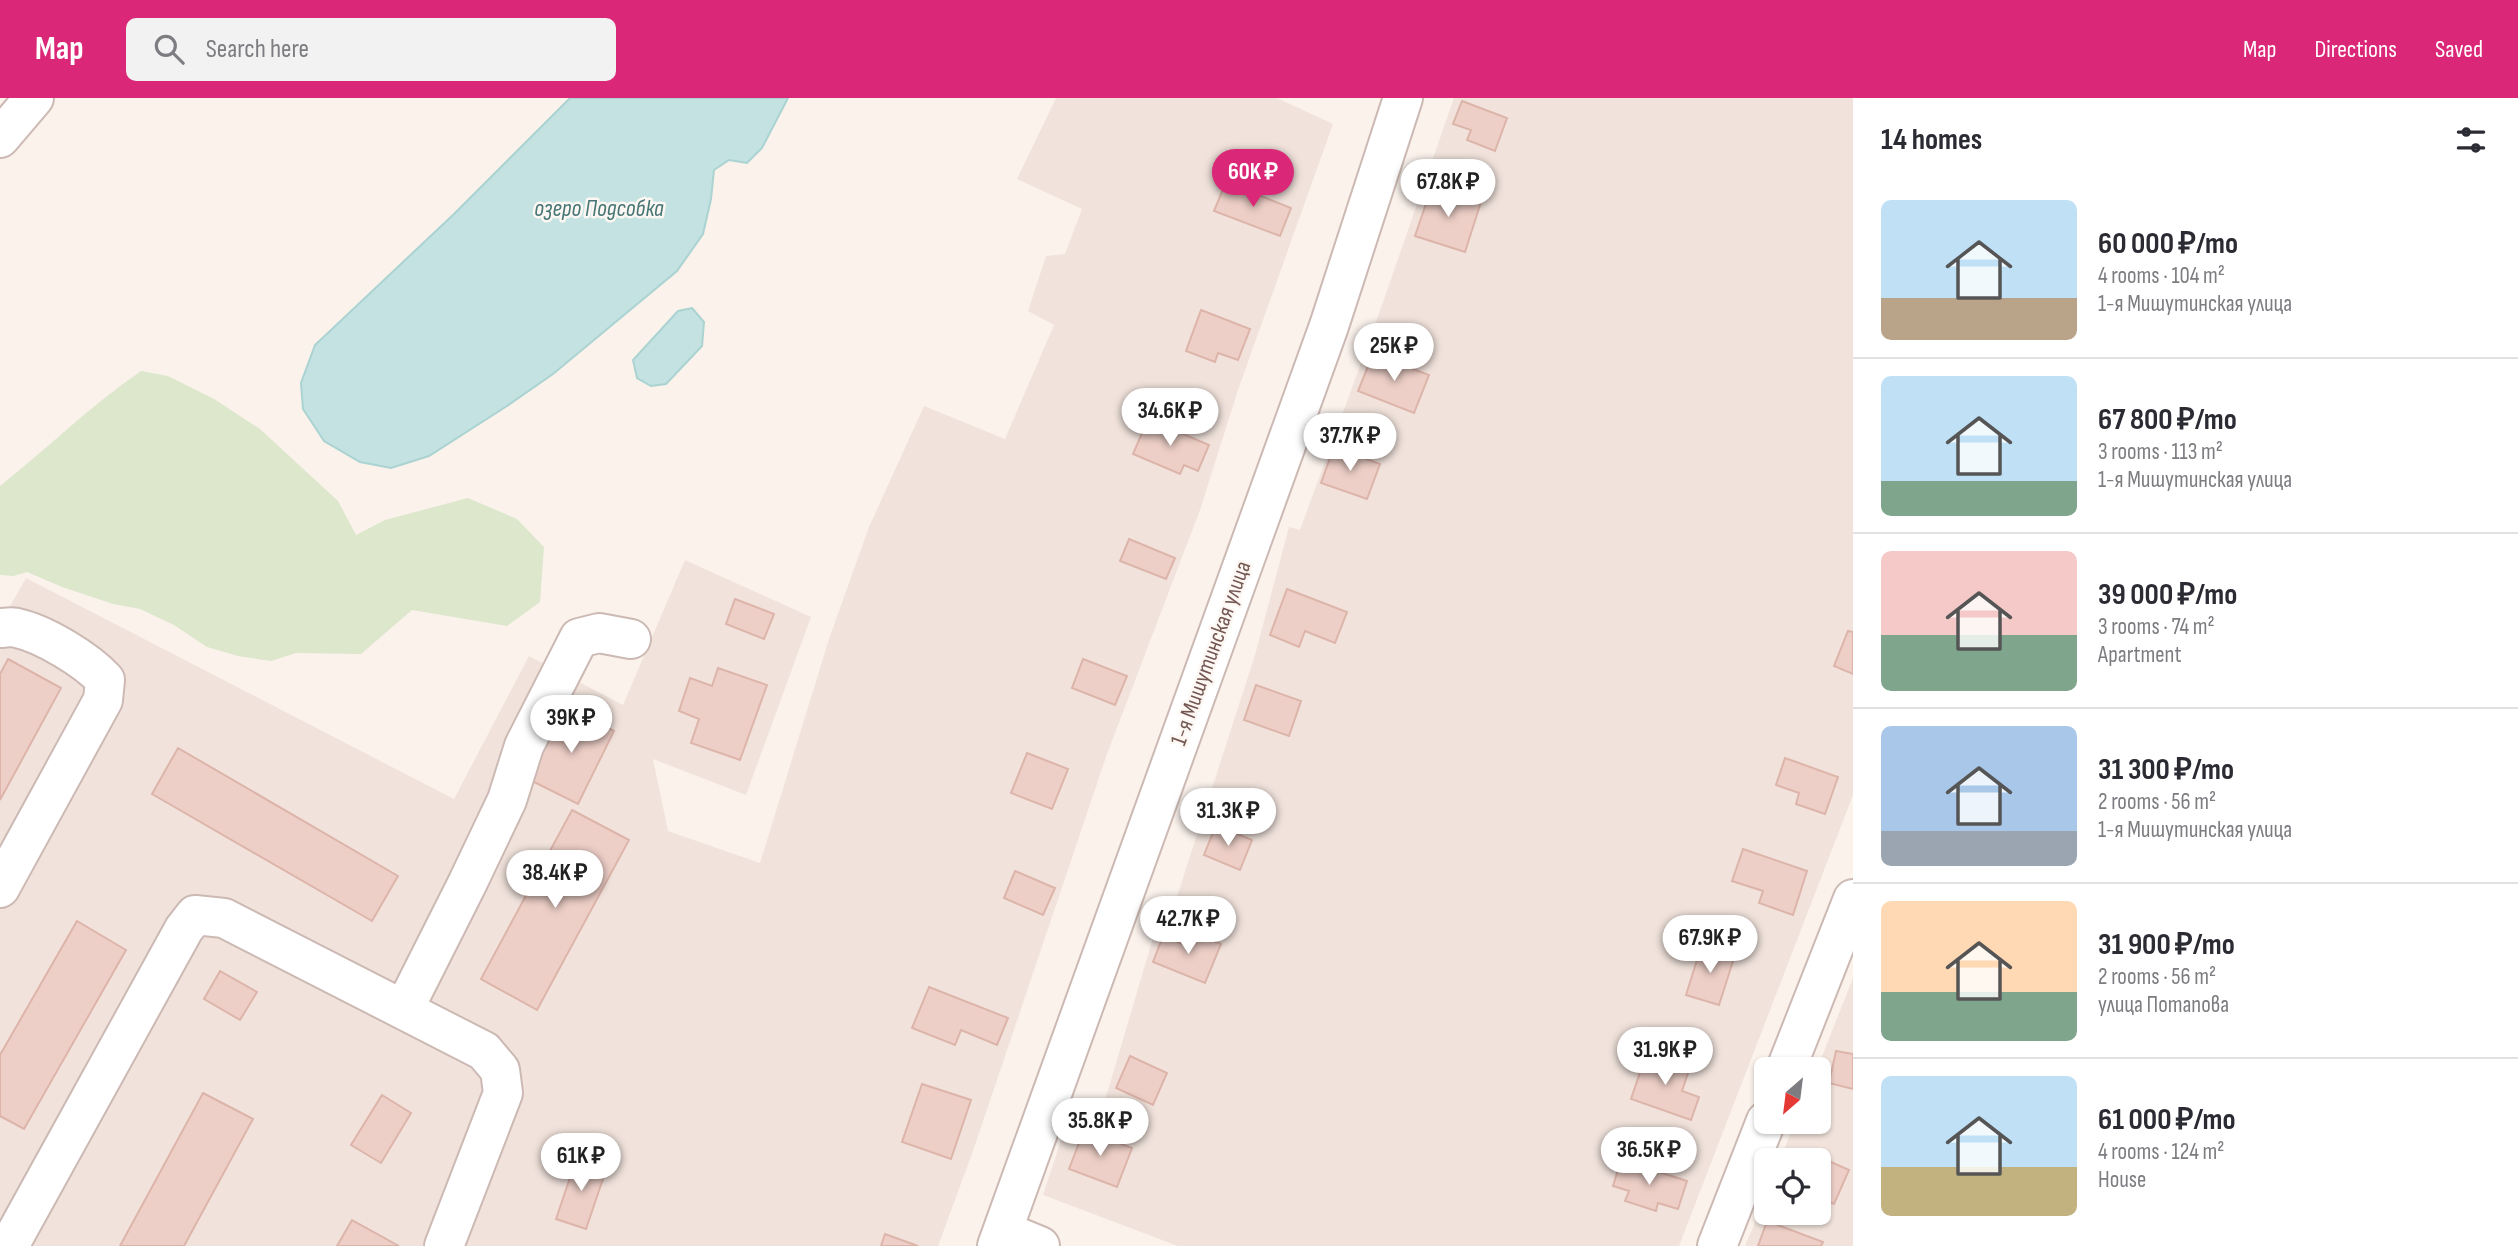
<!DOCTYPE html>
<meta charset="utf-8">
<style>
body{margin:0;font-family:"Sofia Sans Condensed",sans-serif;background:#f2f2f3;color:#2b2b33;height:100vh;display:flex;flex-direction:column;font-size:26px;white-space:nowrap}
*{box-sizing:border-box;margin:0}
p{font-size:23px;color:#7c7c81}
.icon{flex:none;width:38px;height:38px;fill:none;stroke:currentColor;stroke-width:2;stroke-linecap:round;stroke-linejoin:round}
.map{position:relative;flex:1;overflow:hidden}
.sheet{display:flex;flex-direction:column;background:#fff;width:665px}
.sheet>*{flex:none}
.needle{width:46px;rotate:208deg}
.buttons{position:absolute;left:1754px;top:959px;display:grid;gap:14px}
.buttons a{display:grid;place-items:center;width:77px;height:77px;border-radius:10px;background:#fff;box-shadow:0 2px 5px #0004;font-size:35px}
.price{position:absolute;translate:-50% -60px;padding:0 16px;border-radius:24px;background:#fff;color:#222;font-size:23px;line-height:46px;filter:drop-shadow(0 2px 4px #0008)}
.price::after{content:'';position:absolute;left:50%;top:42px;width:21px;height:16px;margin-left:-10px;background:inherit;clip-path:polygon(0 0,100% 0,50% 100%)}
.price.active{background:#db2777;color:#fff}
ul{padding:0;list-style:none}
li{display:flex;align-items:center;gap:21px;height:175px;padding:0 28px}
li+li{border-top:2px solid #e1e1e2}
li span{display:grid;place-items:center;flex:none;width:196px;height:140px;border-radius:10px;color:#555}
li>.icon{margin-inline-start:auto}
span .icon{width:84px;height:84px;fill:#fffc;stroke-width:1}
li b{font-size:30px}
h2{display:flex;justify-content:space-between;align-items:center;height:84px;padding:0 28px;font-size:30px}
header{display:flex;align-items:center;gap:42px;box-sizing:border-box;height:98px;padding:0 35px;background:#db2777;color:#fff}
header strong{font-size:33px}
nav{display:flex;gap:38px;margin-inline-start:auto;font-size:24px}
.search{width:490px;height:63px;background:#f2f2f3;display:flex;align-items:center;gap:18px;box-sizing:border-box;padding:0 24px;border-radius:10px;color:#7c7c81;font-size:26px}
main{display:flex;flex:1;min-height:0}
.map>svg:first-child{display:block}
</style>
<header>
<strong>Map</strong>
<div class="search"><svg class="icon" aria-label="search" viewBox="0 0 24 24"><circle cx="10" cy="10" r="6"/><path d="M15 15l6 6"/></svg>Search here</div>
<nav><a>Map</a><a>Directions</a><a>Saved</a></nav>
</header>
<main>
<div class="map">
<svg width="1853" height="1148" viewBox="0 0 1853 1148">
<rect width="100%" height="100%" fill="#fbf2ec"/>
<!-- residential -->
<path fill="#f1e3dc" d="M1056,0H1277L1333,26L1238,292L1200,412L1107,656L973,1053L938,1148H31L0,1119V526L26,480L454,701L529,558L623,607L685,462L811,519L746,697L653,661L668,733L760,765L829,541L869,429L924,308L1005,341L1054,227L1028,213L1046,158L1065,156L1082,111L1017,81Z
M1454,0H1853V697L1679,1148H1178L1043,1097L1072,1009L1101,1016L1163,806L1174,808L1255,557L1289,429L1300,432L1375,227Z
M1853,880V1148H1745L1766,1098V1115H1818V1062H1780L1795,1024H1818L1817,971Z"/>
<!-- green -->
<path fill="#dce7cc" d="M141,273L168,278L214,301L260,331L338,403L356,437L385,422L468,400L517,421L544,449L540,504L507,528L412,512L361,556L296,555L271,563L238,558L207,549L174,527L140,511L113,506L62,489L27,474L13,478L0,477V388C48,350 91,307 141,273Z"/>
<!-- water -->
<path fill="#c3e2e1" stroke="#aad3d2" stroke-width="2" d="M570,0H788L762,50L747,65L729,62L714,72L711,101L703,136L677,173L553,276L507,308L429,358L391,370L360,364L324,343L303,311L301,285L315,247L454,116Z
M692,210L704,224L702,248L666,286L651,288L637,280L633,262L678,213Z"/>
<!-- building -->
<path fill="#edcfc7" stroke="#ddb4aa" stroke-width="2" d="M1462,3L1507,20L1495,53L1467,42L1471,32L1453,26Z
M1226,84L1291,110L1280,138L1214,113Z
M1432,88L1481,104L1465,154L1415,138Z
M1201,212L1250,231L1238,262L1218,255L1215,264L1186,253Z
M1373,256L1429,277L1414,315L1358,293Z
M1148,321L1209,347L1198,373L1184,367L1180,376L1133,356Z
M1334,349L1380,366L1367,401L1321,385Z
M1129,441L1175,460L1166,481L1120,463Z
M1287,491L1347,514L1335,545L1305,533L1299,549L1270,537Z
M735,501L774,516L764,541L726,526Z
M1848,533L1853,534V576L1834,568Z
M8,561L61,590L0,702V576Z
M1083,561L1127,578L1115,607L1072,590Z
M718,570L767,587L740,662L691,645L699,621L679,613L690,580L712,588Z
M1256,587L1301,603L1289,638L1244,622Z
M565,608L614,633L578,706L528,681Z
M178,650L398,778L372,823L152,696Z
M1027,655L1068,671L1052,711L1011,695Z
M1785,660L1838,679L1825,716L1796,706L1799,695L1776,687Z
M572,712L629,742L537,912L481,881Z
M1216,727L1252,742L1240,772L1204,757Z
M1743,751L1807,773L1793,817L1759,805L1763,793L1732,783Z
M1015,773L1055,790L1043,817L1004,800Z
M77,823L126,852L24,1031L0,1018V957Z
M1193,835L1221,846L1205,885L1153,864L1163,838L1188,848Z
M1702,846L1735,857L1719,907L1686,897Z
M220,873L257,894L240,922L204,901Z
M929,889L1008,920L997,947L961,932L955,947L912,930Z
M1836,953L1853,956V991L1829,985Z
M1647,954L1690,969L1682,993L1699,999L1691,1022L1631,1001Z
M1130,958L1167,975L1153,1007L1116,990Z
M922,986L971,1002L951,1061L902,1044Z
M203,995L253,1021L184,1148H120Z
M382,997L411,1015L381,1065L351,1047Z
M1084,1032L1132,1050L1117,1089L1069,1071Z
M1804,1052L1849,1072L1834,1106L1818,1099V1062H1799Z
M577,1059L607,1069L586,1131L556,1121Z
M1621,1062L1687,1083L1678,1111L1658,1105L1656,1113L1625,1103L1629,1093L1613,1088Z
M352,1122L399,1148H337Z
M1767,1123L1823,1144L1821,1148H1758Z
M885,1136L918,1148H881Z"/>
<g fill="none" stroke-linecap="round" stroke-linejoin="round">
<!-- minor casing -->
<g stroke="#ccb9b3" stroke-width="42">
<path id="minor" d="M0,40L34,0
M0,530C5,530 12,528 17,530C44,536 87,562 105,582L103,602L0,790
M404,911L467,786L507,702L524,648L579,540L599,535L631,541
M1786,971L1853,801
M1003,1133L1040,1148
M9,1148L184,831L195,817L224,820L484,953L500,972L503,995L444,1148
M997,1148L1329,228L1403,0
M1717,1148L1766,1023"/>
</g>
<!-- minor -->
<use href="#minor" stroke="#fff" stroke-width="38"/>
</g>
<g text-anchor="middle" stroke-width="5" stroke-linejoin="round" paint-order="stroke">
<!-- street labels -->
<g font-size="23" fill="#735752" stroke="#fdf7f3">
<text transform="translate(1210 555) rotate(-70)" y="8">1-я Мишутинская улица</text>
</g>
<!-- water labels -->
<g font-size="24" font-style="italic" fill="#467675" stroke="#fdf7f3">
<text x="599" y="118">озеро Подсобка</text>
</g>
</g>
</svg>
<div class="buttons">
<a><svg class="needle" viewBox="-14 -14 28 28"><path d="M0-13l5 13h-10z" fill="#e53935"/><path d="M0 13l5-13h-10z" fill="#7c7c81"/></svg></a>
<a><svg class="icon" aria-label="locate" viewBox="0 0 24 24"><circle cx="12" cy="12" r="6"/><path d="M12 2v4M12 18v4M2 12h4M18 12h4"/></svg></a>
</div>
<b class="price active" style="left:1253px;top:111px">60K ₽</b>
<b class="price" style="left:1448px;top:121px">67.8K ₽</b>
<b class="price" style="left:1394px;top:285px">25K ₽</b>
<b class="price" style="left:1170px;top:350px">34.6K ₽</b>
<b class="price" style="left:1350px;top:375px">37.7K ₽</b>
<b class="price" style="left:571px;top:657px">39K ₽</b>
<b class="price" style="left:1228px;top:750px">31.3K ₽</b>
<b class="price" style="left:555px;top:812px">38.4K ₽</b>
<b class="price" style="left:1188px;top:858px">42.7K ₽</b>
<b class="price" style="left:1710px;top:877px">67.9K ₽</b>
<b class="price" style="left:1665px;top:989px">31.9K ₽</b>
<b class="price" style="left:1100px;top:1060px">35.8K ₽</b>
<b class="price" style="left:1649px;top:1089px">36.5K ₽</b>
<b class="price" style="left:581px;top:1095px">61K ₽</b>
</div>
<section class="sheet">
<h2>14 homes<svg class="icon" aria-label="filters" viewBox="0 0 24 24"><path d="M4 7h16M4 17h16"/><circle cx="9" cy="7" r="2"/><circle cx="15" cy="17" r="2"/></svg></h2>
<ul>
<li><span style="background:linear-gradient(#bfe0f5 70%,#b9a48a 0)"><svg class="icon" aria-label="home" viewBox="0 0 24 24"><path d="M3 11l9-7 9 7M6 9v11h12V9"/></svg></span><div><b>60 000 ₽/mo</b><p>4 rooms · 104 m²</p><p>1-я Мишутинская улица</p></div></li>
<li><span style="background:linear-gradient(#bfe0f5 75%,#7fa58c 0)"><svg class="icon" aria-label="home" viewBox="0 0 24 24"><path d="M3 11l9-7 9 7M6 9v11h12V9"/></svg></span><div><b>67 800 ₽/mo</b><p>3 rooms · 113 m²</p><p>1-я Мишутинская улица</p></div></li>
<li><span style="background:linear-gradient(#f6c9c9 60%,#7fa58c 0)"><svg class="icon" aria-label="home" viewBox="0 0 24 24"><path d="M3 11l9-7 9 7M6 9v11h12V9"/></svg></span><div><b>39 000 ₽/mo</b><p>3 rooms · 74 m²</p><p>Apartment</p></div></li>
<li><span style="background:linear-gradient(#a9c7e8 75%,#9aa5b1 0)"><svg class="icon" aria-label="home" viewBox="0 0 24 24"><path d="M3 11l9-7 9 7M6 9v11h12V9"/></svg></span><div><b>31 300 ₽/mo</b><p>2 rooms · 56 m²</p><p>1-я Мишутинская улица</p></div></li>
<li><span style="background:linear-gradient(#ffd9b3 65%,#7fa58c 0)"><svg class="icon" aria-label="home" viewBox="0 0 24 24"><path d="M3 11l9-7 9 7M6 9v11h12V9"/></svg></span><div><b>31 900 ₽/mo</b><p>2 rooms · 56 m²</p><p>улица Потапова</p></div></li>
<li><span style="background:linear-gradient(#bfe0f5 65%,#c2b280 0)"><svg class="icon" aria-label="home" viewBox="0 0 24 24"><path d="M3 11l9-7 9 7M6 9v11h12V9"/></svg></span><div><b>61 000 ₽/mo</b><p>4 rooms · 124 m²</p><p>House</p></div></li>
</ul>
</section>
</main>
